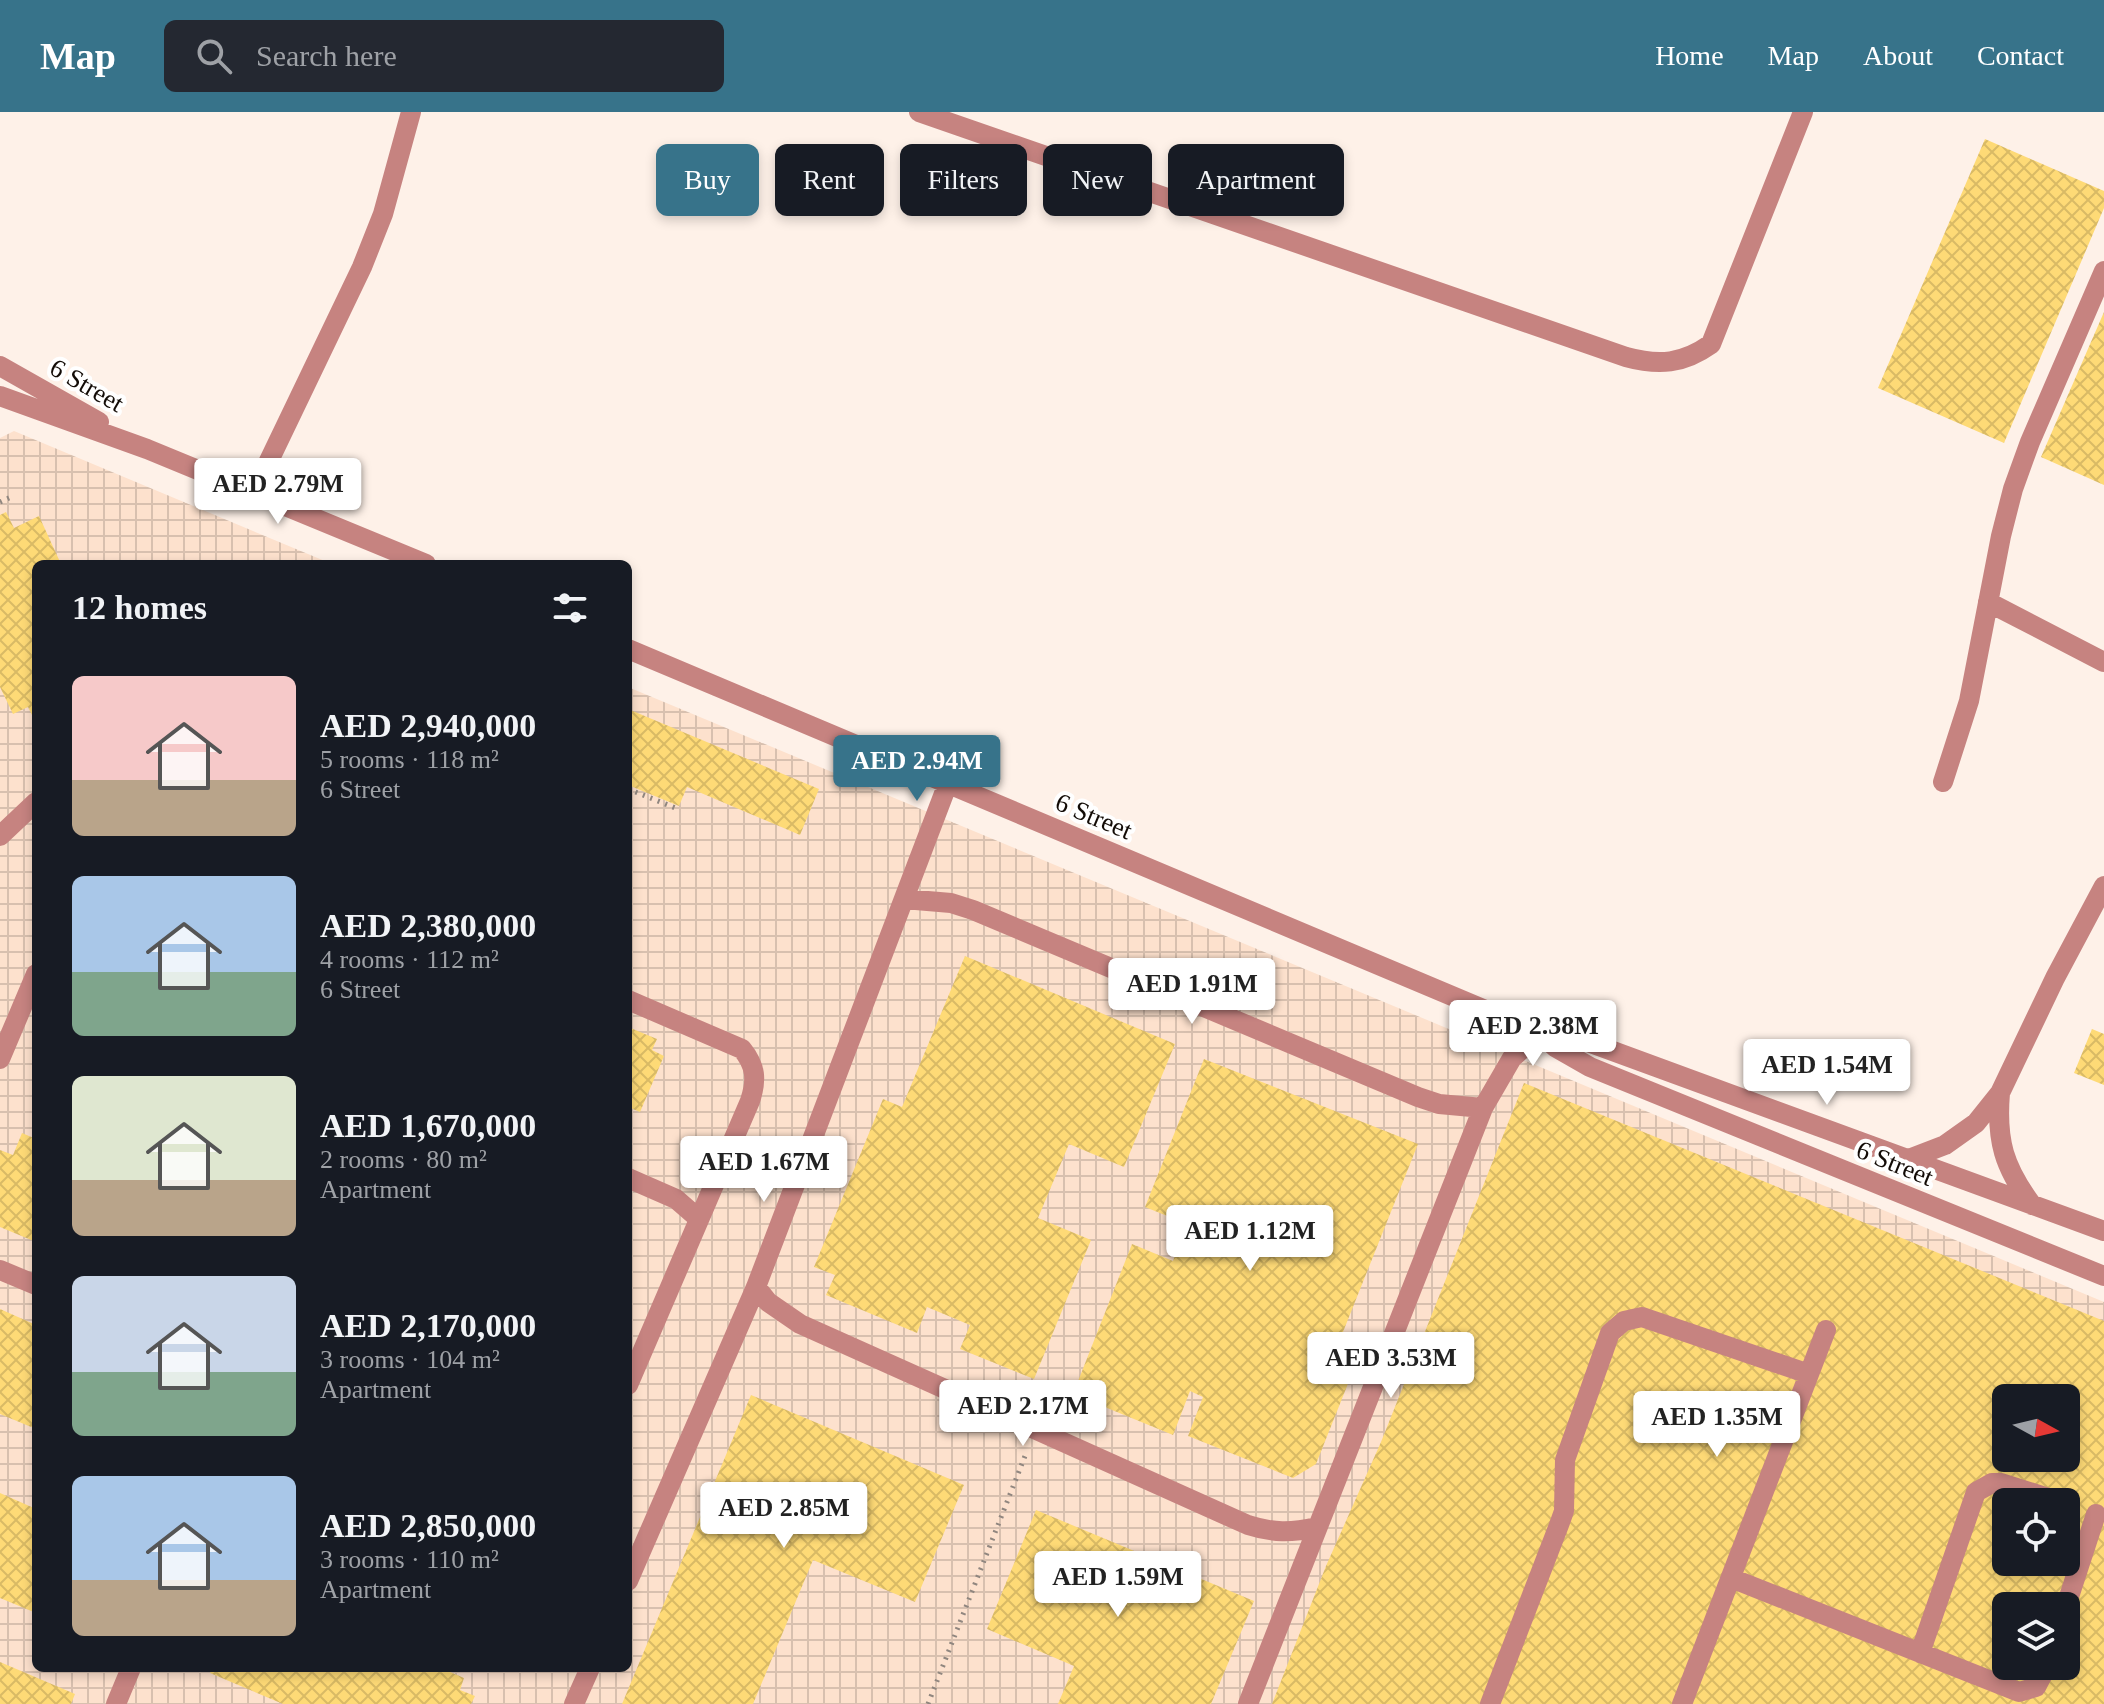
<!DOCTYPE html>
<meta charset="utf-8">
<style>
body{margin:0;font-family:"Times New Roman",serif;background:#242831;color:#f1f3f6;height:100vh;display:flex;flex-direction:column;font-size:30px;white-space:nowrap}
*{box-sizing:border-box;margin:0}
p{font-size:26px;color:#9ea1a6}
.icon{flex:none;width:44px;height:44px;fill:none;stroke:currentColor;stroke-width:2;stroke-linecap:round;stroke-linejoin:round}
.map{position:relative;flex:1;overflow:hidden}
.sheet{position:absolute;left:32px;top:448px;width:600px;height:1112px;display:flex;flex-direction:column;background:#171b24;border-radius:12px;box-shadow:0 4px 12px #0003}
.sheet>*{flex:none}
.banner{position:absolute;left:656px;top:32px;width:760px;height:72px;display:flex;gap:16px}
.needle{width:52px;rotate:98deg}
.fabs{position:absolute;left:1992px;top:1272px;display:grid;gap:16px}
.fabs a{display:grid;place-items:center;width:88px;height:88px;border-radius:12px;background:#171b24;box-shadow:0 4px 12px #0003;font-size:40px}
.price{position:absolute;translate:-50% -68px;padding:0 18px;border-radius:8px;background:#fff;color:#222;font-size:26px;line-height:52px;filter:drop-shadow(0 2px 4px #0008)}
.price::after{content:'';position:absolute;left:50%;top:48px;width:24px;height:18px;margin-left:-12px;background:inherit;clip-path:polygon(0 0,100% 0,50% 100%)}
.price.current{background:#37738a;color:#fff}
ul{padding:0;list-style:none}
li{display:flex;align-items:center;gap:24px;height:200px;padding:0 40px}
li span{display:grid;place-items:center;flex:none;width:224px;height:160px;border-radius:12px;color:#555}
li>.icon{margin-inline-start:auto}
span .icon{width:96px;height:96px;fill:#fffc;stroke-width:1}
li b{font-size:34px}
h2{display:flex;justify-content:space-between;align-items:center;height:96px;padding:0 40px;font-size:34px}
.pill{padding:0 28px;border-radius:12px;background:#171b24;box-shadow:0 4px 12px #0003;font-size:28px;line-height:72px}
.pill.current{background:#37738a;color:#fff}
header{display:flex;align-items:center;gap:48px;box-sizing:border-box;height:112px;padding:0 40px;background:#37738a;color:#fff}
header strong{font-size:38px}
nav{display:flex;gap:44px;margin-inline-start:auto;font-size:28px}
.search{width:560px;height:72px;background:#242831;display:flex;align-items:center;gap:20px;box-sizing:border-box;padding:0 28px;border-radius:12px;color:#9ea1a6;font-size:30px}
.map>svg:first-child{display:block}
</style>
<header>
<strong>Map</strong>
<div class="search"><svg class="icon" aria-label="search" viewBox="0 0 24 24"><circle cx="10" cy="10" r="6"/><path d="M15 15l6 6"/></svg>Search here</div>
<nav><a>Home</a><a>Map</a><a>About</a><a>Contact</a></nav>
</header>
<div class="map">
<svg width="2104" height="1592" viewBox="0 0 2104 1592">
<defs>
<pattern id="industrial-grid" width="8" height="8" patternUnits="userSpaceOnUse" patternTransform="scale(2)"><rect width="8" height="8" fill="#fde1cd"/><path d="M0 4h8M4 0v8" fill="none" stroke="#d8c0af"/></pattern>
<pattern id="building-cross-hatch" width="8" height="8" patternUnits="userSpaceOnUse" patternTransform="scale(2)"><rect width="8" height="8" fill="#feda76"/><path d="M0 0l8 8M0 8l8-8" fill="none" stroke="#d9ba65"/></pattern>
</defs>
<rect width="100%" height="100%" fill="#fef1e8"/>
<!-- industrial -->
<path fill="url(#industrial-grid)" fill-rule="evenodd" d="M14,319L332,452H36V1556H628V575L2104,1190V1592H0V326ZM2006,1286H2066V1346H2006ZM2006,1390H2066V1450H2006ZM2006,1494H2066V1554H2006Z"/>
<!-- building -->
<path fill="url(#building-cross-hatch)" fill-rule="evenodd" d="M1985,27L2104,79V96L2004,331L1878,276Z
M2104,200V373L2041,345Z
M6,400L14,416L39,404L61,452H36V611L28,595L13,602L0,575V403Z
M628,597L819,677L800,723L687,675L679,694L628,673Z
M965,844L1175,932L1124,1055L1069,1032L1038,1106L1091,1128L1034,1267L960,1237L970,1213L927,1195L917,1221L826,1183L835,1163L814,1155L883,987L902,995Z
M628,915L657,927L652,938L664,944L640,1000L628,995Z
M2092,917L2104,922V973L2074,961Z
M1204,947L1418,1032L1337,1235L1359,1244L1316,1352L1293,1366L1188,1324L1203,1285L1190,1279L1173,1323L1073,1282L1132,1132L1173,1149L1187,1112L1145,1095Z
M1524,971L2104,1209V1592H1272L1326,1454L1381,1330ZM2006,1286H2066V1346H2006ZM2006,1390H2066V1450H2006ZM2006,1494H2066V1554H2006Z
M22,1021L36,1027V1130L0,1115V1038L13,1043Z
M0,1197L36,1213V1317L0,1302Z
M751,1283L964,1373L915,1490L813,1448L753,1592H622Z
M0,1381L36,1397V1501L0,1486Z
M1036,1398L1254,1489L1211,1592H1058L1074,1554L987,1517Z
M0,1550L75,1582L71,1592H0Z
M212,1556H441L464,1566L460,1578L475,1584L471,1592H283L210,1561Z"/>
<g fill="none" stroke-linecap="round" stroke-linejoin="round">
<!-- path -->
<path stroke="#90867f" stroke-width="5" stroke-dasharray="2 6" stroke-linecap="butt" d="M0,390L11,385
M628,677L678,697
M928,1592L1025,1344"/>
<!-- minor -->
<path stroke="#c68380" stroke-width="20" d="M919,0L1626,245C1659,254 1683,252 1711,232L1803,0
M0,254L99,310
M0,284L147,337L426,452
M254,380L362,155L383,102L411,0
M1988,490L2104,550
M628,537L1540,921L1580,927L2104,1119
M1943,670L1969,589L2001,424L2013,377L2030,330L2104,159
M0,724L36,690
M904,787L951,791L973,798L1418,985L1439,992L1483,996
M628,888L742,937C756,954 757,968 750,989L628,1273
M1540,921L1555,935L1590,955L2104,1164
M0,947L36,862
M2000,981C1996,1029 2004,1055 2032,1093
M1906,1048L1945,1033L1976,1011L2000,981L2055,866L2104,774
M628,1066L676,1087L699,1107
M0,1158L36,1173
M756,1175L768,1190L800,1212L1248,1413C1273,1421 1291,1421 1317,1415
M1731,1466L2019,1580L2036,1575L2047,1554
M628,1469L756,1175L948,671
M2066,1494L2096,1402
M1920,1541L1976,1380L1992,1371H2001L2061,1390
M116,1592L131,1556
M574,1592L590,1556
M1248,1592L1483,996L1512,946L1540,921
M1490,1592L1559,1413L1564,1399L1565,1348L1610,1221L1624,1209L1642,1205L1809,1262
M1682,1592L1826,1218"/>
</g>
<g text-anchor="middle" stroke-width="8" stroke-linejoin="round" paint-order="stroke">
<!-- street labels -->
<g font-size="26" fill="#120b06" stroke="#fff">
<text transform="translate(87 273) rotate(30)" y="9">6 Street</text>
<text transform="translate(1094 704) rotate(23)" y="9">6 Street</text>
<text transform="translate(1895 1051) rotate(22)" y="9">6 Street</text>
</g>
</g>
</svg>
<div class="fabs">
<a><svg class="needle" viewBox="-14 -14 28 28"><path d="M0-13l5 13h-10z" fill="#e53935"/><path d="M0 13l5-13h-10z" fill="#9ea1a6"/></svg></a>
<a><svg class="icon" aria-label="locate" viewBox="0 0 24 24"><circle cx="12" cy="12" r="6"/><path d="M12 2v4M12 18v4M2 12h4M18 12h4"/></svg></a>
<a><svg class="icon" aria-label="layers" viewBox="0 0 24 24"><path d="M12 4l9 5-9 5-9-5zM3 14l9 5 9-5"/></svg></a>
</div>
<b class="price" style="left:278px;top:414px">AED 2.79M</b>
<b class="price current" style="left:917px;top:691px">AED 2.94M</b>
<b class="price" style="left:1192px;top:914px">AED 1.91M</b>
<b class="price" style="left:1533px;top:956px">AED 2.38M</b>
<b class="price" style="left:1827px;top:995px">AED 1.54M</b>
<b class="price" style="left:764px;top:1092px">AED 1.67M</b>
<b class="price" style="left:1250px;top:1161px">AED 1.12M</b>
<b class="price" style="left:1391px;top:1288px">AED 3.53M</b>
<b class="price" style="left:1023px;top:1336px">AED 2.17M</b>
<b class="price" style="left:1717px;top:1347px">AED 1.35M</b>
<b class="price" style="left:784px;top:1438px">AED 2.85M</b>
<b class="price" style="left:1118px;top:1507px">AED 1.59M</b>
<div class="banner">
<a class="pill current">Buy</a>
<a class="pill">Rent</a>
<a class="pill">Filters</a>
<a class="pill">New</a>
<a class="pill">Apartment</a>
</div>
<section class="sheet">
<h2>12 homes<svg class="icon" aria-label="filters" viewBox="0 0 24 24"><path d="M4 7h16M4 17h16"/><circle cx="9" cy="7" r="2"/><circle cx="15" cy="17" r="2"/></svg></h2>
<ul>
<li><span style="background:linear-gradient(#f6c9c9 65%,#b9a48a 0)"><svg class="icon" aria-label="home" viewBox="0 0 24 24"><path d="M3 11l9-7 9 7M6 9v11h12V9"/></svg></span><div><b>AED 2,940,000</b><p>5 rooms · 118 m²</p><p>6 Street</p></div></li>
<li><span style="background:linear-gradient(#a9c7e8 60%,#7fa58c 0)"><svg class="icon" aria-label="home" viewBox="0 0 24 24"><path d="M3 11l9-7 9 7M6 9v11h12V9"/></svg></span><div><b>AED 2,380,000</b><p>4 rooms · 112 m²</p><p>6 Street</p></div></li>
<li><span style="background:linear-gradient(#dfe7d0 65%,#b9a48a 0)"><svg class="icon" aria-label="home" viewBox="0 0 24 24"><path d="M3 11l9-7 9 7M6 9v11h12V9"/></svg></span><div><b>AED 1,670,000</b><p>2 rooms · 80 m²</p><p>Apartment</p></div></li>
<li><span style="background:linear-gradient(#c9d6e8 60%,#7fa58c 0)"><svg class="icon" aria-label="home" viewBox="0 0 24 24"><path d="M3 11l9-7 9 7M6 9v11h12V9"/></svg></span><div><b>AED 2,170,000</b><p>3 rooms · 104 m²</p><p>Apartment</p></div></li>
<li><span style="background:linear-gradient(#a9c7e8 65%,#b9a48a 0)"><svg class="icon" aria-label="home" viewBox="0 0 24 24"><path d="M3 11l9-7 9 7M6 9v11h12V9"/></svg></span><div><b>AED 2,850,000</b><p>3 rooms · 110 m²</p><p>Apartment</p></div></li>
</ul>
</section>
</div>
